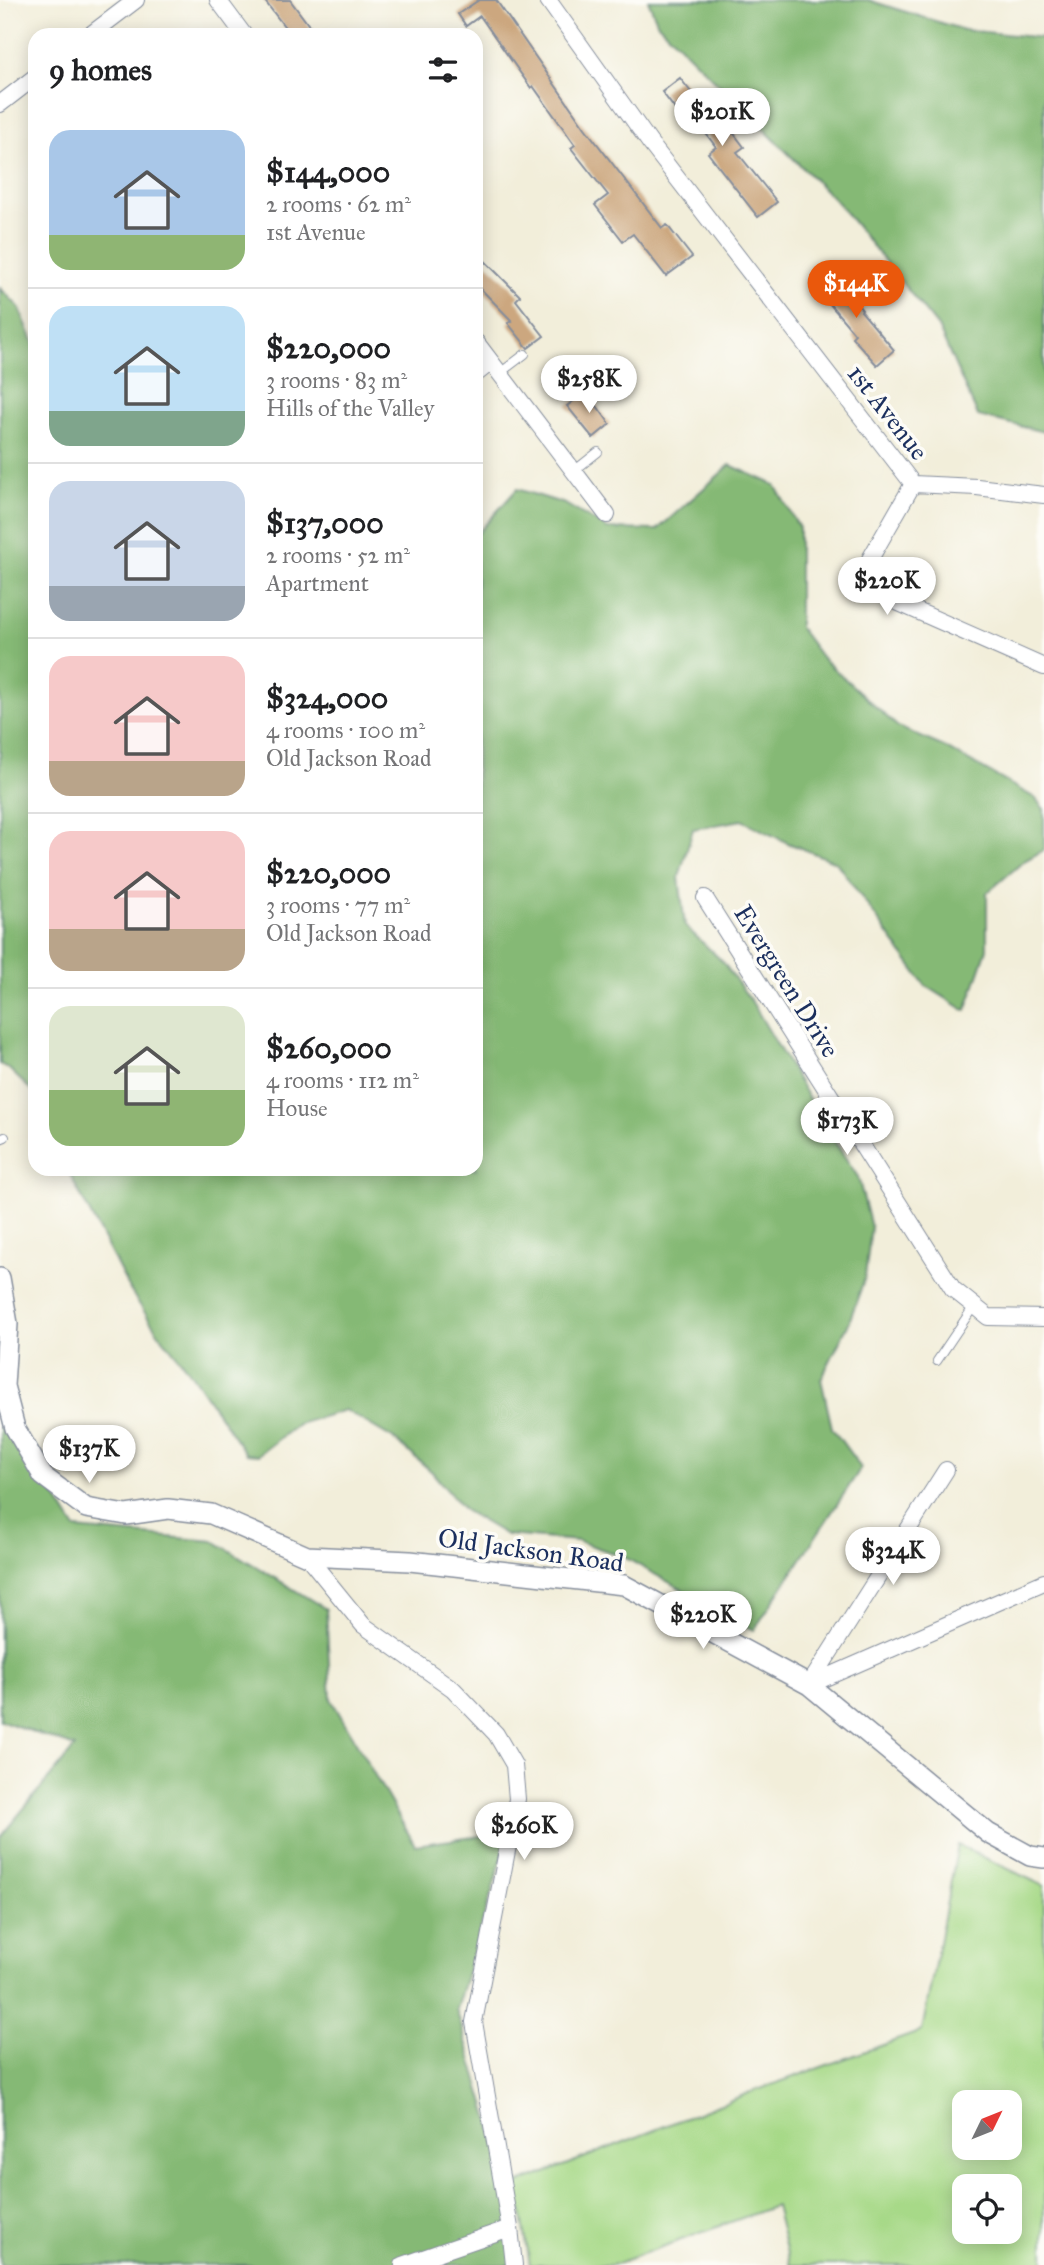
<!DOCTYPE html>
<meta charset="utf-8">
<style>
body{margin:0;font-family:"IM FELL Great Primer",serif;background:#f2f2f2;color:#202124;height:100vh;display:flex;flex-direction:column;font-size:26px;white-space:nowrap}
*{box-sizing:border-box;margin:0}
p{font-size:23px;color:#757577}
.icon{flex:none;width:38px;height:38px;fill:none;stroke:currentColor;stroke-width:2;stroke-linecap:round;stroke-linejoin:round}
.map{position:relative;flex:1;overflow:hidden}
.details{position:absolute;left:28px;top:28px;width:455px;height:1148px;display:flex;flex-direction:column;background:#fff;border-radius:21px;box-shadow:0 4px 18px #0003}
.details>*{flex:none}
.needle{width:46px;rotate:47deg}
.fabs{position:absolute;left:952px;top:2090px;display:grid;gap:14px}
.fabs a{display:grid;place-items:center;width:70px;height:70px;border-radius:14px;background:#fff;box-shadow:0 4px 18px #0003;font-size:35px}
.price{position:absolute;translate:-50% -60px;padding:0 16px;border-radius:24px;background:#fff;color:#222;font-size:23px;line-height:46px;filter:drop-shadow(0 2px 4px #0008)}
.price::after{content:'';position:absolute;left:50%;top:42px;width:21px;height:16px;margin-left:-10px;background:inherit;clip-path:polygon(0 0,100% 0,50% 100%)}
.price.selected{background:#ea580c;color:#fff}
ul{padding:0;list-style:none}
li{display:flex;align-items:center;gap:21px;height:175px;padding:0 21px}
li+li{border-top:2px solid #e0e0e0}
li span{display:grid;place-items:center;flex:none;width:196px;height:140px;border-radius:21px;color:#555}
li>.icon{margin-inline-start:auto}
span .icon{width:84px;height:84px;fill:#fffc;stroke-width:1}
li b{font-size:30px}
h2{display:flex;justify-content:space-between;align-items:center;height:84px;padding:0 21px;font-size:30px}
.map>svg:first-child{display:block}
</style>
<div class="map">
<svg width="1044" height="2265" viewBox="0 0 1044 2265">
<rect width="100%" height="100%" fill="#fdfcf7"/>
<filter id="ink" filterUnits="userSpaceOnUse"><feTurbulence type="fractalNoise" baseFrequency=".0143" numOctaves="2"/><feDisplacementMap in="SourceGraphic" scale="14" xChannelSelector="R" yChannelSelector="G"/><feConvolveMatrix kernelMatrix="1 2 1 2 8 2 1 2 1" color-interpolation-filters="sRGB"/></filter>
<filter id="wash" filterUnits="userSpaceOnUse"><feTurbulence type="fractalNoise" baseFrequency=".00686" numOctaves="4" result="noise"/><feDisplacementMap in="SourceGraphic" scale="28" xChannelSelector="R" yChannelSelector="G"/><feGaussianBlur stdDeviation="1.57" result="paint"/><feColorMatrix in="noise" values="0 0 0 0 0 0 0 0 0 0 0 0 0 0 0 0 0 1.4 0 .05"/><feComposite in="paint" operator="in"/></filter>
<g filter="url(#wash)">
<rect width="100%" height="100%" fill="#f2eeda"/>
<!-- green -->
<path fill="#a7d988" stroke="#618473" stroke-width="2" fill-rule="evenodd" d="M958,1845L1044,1886V2265H790L775,2206L612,2265H530L517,2184L749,2093L922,2031ZM964,2102H1010V2147H964ZM964,2186H1010V2231H964Z"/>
<!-- forest -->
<path fill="#85b974" stroke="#507469" stroke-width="2" d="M648,0H868L964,30L1044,38V432L978,416L938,327L837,202L658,24Z
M0,288L19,307L35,346V1094L9,1069L0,1064Z
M730,465L775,485L799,528V627L822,658L898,727L944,747L1035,798L1044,809V850L1024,861L987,893V949L966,1011L925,985L836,862L788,843L742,820L693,829L679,877L685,926L722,961L752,1002L829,1133L858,1177L871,1227L865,1277L848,1325L821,1379L832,1428L861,1468L754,1630L624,1557L578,1541L506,1535L464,1510L432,1472L394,1439L345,1410L298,1424L258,1455L246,1454L189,1371L157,1331L130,1290L67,1169H476V535L517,489L565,504L608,529L657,530Z
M0,1408L76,1529L214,1541L326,1609L331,1699L415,1845L510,1832L456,2009L514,2199V2265H0V1837L75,1747L0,1720Z"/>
<g id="blocks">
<!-- building -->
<path fill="#cca77f" d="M264,0H290L316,35H291Z
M479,0H496L585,128L662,228L667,225L692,257L666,276L633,234L623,241L595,205L608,195L571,148L575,145L533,86L531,88L480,16L466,26L458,14Z
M680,78L712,119L719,114L744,147L737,152L777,202L758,217L708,153L716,147L695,119L687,125L662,92Z
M476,252L520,296L516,300L544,336L528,348L508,323L512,321L476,284Z
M834,275L862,310L861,311L894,350L877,365L852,337L855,334L817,289Z
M586,391L610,424L593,438L567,406Z"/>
</g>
</g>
<g filter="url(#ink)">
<use href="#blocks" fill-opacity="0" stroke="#868e9c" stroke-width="2"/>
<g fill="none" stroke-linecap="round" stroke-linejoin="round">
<!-- service casing -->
<g stroke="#868e9c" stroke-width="10">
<path id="service" d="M500,373L525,354
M574,471L598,452
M0,1139L5,1137
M937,1361L974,1306"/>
</g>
<!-- minor casing -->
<g stroke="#868e9c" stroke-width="18">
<path id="minor" d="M218,0L244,35
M548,0L650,143L913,484
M90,35L136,0
M0,104L35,77
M476,342L607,515
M476,374L491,362
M913,484L870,559L899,603L1044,667
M913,484L977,487L1044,495
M705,898L953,1289L988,1317L1044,1318
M307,1556L363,1625L453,1689L496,1734L514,1765L517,1799L474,2022L510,2228L514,2265
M809,1685L1044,1582
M809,1685L946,1470
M403,2265L510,2228"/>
</g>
<!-- tertiary casing -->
<g stroke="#868e9c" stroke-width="22">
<path id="tertiary" d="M0,1278L8,1324L4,1386L15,1428L43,1476L86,1508L126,1515L168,1509L211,1514L307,1556L410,1561L624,1585L809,1685L988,1833L1030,1856L1044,1858"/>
</g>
<!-- service -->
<use href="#service" stroke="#fff" stroke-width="8"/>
<!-- minor -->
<use href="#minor" stroke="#fff" stroke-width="16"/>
<!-- tertiary -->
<use href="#tertiary" stroke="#fff" stroke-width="19"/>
</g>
</g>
<g text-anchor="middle" stroke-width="7" stroke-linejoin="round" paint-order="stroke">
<!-- street labels -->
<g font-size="26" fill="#1b2f5e" stroke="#fdfcf7">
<text transform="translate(888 412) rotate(52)" y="9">1st Avenue</text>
<text transform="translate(787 981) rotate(58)" y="9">Evergreen Drive</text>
<text transform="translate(531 1550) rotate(8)" y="9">Old Jackson Road</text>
</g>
</g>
</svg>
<div class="fabs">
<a><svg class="needle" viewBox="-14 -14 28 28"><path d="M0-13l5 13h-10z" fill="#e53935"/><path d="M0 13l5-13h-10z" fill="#757577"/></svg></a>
<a><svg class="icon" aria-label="locate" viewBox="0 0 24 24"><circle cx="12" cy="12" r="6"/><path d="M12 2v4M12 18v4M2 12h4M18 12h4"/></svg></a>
</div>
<b class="price" style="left:722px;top:148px">$201K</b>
<b class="price selected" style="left:856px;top:320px">$144K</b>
<b class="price" style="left:589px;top:415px">$258K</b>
<b class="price" style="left:887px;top:617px">$220K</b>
<b class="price" style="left:847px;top:1157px">$173K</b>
<b class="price" style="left:89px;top:1485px">$137K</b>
<b class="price" style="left:893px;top:1587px">$324K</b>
<b class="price" style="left:703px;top:1651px">$220K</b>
<b class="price" style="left:524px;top:1862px">$260K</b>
<section class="details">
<h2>9 homes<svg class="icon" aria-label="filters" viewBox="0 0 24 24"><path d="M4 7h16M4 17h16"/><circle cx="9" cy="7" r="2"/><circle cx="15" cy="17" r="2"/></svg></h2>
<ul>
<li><span style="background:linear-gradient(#a9c7e8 75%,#8fb573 0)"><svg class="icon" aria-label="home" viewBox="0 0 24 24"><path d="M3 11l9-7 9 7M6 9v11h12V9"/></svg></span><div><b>$144,000</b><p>2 rooms · 62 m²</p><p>1st Avenue</p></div></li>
<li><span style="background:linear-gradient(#bfe0f5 75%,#7fa58c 0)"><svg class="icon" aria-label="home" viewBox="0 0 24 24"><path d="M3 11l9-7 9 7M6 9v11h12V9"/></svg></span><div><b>$220,000</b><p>3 rooms · 83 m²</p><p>Hills of the Valley</p></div></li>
<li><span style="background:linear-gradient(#c9d6e8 75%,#9aa5b1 0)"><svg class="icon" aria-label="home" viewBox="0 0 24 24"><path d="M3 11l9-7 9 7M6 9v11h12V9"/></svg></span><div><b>$137,000</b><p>2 rooms · 52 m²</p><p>Apartment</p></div></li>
<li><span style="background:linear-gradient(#f6c9c9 75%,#b9a48a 0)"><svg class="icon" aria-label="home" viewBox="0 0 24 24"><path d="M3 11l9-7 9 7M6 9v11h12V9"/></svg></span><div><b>$324,000</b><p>4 rooms · 100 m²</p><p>Old Jackson Road</p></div></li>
<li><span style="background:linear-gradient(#f6c9c9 70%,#b9a48a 0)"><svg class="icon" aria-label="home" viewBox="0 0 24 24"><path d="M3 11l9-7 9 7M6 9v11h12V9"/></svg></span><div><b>$220,000</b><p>3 rooms · 77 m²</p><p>Old Jackson Road</p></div></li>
<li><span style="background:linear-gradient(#dfe7d0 60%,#8fb573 0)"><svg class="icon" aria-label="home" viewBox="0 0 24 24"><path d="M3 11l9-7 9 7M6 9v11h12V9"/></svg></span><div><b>$260,000</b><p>4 rooms · 112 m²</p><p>House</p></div></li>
</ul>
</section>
</div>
